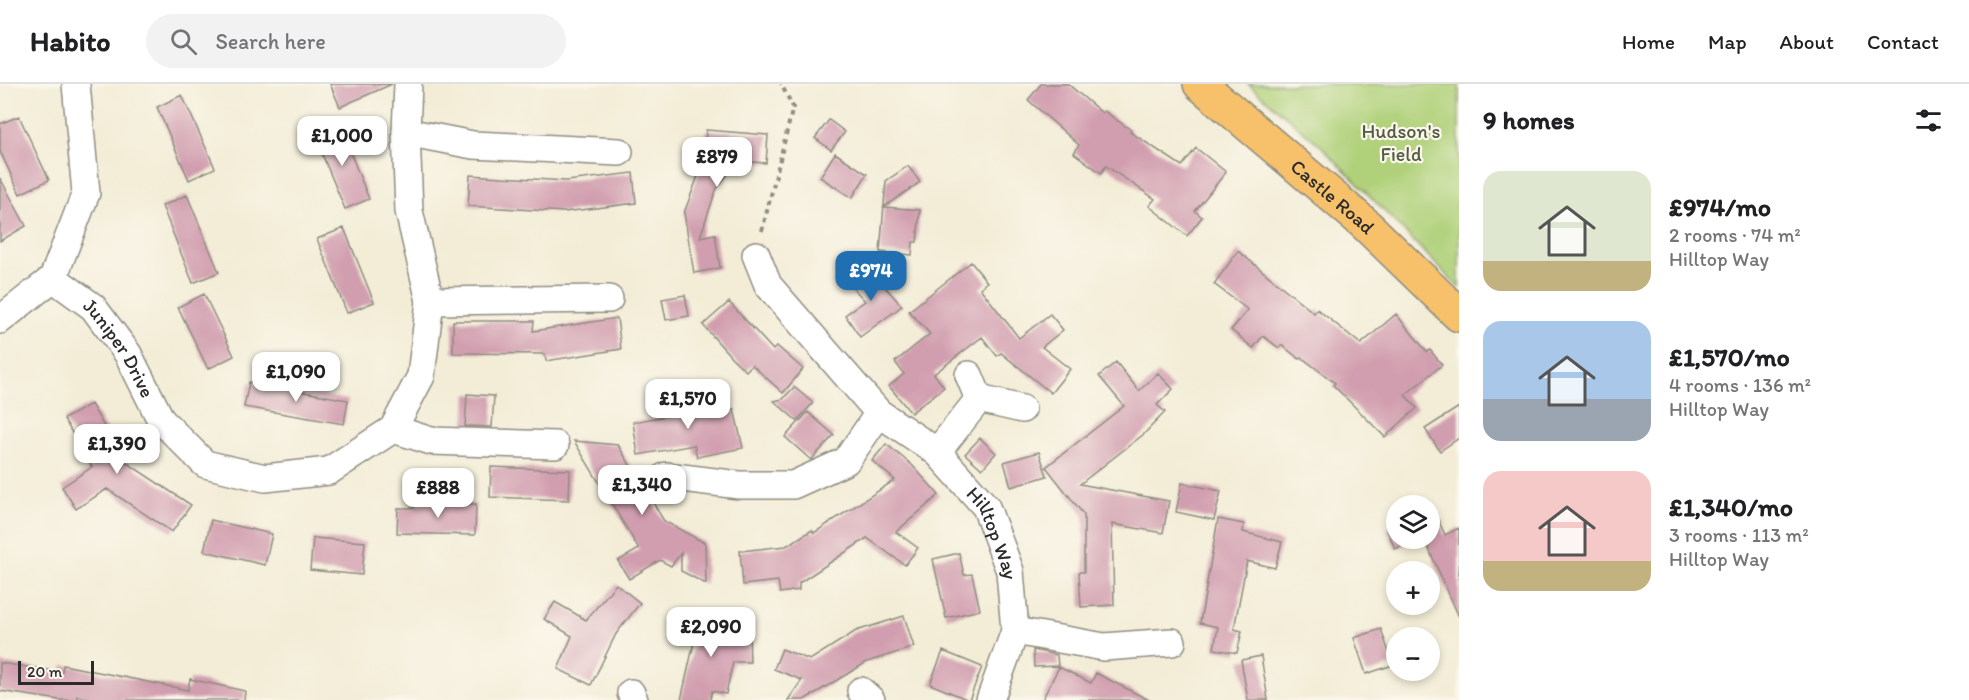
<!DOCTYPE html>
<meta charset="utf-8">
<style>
body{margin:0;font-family:Itim,sans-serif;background:#f2f2f2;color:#202124;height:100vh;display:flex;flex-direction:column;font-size:22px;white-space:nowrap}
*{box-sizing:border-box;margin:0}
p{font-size:20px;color:#757577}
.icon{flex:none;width:33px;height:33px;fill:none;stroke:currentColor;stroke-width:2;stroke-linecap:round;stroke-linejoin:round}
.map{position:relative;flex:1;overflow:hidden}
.drawer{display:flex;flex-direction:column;background:#fff;width:510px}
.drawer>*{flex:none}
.fabs{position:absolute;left:1386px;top:411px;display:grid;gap:12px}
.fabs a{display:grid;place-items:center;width:54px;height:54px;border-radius:50%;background:#fff;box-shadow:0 3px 9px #0003;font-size:30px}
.scale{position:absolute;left:18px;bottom:15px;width:76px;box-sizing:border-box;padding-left:6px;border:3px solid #2b2b2b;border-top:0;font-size:16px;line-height:21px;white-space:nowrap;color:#2b2b2b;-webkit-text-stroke:4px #fbf7ec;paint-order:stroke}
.price{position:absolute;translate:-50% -51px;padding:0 14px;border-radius:12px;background:#fff;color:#222;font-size:20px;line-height:39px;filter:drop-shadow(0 2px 3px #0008)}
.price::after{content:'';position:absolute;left:50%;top:36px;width:18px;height:14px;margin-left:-9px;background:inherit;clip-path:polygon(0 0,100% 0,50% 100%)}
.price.current{background:#1f6fb2;color:#fff}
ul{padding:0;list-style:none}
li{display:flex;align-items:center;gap:18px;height:150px;padding:0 24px}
li span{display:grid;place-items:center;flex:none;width:168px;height:120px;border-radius:18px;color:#555}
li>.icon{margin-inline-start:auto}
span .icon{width:72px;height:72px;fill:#fffc;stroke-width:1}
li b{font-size:26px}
h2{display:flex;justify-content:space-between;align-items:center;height:72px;padding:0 24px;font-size:26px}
header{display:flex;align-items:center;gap:36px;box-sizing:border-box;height:84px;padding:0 30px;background:#fff;border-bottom:2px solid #e0e0e0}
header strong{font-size:28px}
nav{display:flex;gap:33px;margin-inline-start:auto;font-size:21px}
.search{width:420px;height:54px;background:#f2f2f2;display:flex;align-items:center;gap:15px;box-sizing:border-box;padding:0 21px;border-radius:33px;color:#757577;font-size:22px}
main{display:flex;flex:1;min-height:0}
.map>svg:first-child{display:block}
</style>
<header>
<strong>Habito</strong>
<div class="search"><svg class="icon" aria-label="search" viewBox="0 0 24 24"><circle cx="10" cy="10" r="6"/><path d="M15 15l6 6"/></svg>Search here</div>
<nav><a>Home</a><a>Map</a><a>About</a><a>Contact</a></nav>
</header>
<main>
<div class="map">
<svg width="1459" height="616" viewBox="0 0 1459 616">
<rect width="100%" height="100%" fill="#fbf7ec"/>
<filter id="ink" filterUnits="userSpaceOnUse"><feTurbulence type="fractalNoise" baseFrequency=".0167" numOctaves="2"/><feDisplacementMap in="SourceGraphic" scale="12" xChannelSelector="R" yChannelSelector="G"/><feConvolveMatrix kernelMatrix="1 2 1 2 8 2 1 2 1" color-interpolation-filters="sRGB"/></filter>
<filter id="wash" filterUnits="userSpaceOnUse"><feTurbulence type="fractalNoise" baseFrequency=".008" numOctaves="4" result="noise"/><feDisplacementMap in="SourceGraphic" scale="24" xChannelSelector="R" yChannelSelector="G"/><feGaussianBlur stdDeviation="1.35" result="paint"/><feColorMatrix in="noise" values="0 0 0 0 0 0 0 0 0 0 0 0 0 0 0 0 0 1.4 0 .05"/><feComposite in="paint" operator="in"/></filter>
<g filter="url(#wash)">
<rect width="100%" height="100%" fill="#f3edd7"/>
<!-- green -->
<path fill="#b0d17a" stroke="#6e7e52" stroke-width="1.5" d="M1248,0H1459V204L1322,63Z"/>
<g id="blocks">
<!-- building -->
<path fill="#d19eaf" d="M330,0H392L340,23Z
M1041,0H1068L1102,29L1104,27L1131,46L1130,48L1182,82L1196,64L1226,88L1195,127L1202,133L1187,152L1149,122L1155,115L1106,82L1101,89L1074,69L1079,61L1028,16Z
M182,11L215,84L189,96L157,23Z
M19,32L49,96L20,110L0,67V40Z
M829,36L845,48L831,66L815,54Z
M339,41L369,115L345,125L314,51Z
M706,46L768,51L766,79L737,77L716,106L700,153L715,150L720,184L694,189L684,129L698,92L703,85Z
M835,69L867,90L852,114L820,93Z
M908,82L920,98L884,123L920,126L917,158H913L912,171L880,168L886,97Z
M633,89L636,119L564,128L468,122L470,91L567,97Z
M0,94L26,142L0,157Z
M187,111L219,188L193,199L162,122Z
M344,144L374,218L347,229L317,155Z
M1238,167L1314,229L1317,225L1361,260L1396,230L1427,268L1430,266L1442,281L1405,311L1417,324L1385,353L1333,301L1335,299L1301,273L1299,275L1282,261L1279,264L1263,252L1253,264L1231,246L1248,226L1214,200Z
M971,178L987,198L980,204L1019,254L1050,230L1063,246L1042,263L1070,285L1051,309L1001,269L997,272L982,253L934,290L944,303L911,329L889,302L904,290L895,278L930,250L909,227Z
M866,182L902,222L860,253L845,231L865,217L848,198Z
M204,210L234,272L208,285L178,223Z
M685,211L689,232L666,236L662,215Z
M729,218L773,266L777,262L803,285L783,309L752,281L746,287L732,274L703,241Z
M617,234L621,265L546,277L545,270L453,269V237H534L533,247Z
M1116,278L1139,307L1158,289L1173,305L1157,321L1165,328L1144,350L1080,400L1169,417L1163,449L1112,440L1114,521L1081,523L1079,488H1084V431L1046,383L1124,322L1099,292Z
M249,298L348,316L344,340L244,323Z
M794,303L813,319L797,337L774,317L783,315Z
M685,307L695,333L734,325L743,364L697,373L694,361L638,371L633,338L672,331L665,314Z
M467,310L494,312L492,343L465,342Z
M91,320L124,377L191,421L172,448L107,405L76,425L62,403L92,383L64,335Z
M1459,323V354L1440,367L1425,345Z
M808,328L834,351L811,376L785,353Z
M980,354L996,369L982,385L965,370Z
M574,357L618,361L664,437L705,459L706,500L681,487V469L671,482L660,476L629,495L618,477L639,465Z
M886,360L912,381L939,411L896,448L918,464L905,481L867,454L799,499V506L780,509L778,497L743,501L740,467L786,462L812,446L814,449L895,396L872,377Z
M1039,368L1047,392L1011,403L1004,378Z
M491,383L570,386L569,416L490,413Z
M1182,399L1221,407L1214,436L1176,428Z
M414,419L476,420L475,451L397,449L398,424H414Z
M1433,424L1445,451L1459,444V533L1424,454H1430V426Z
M1218,435L1244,440L1243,448L1282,458L1275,484L1247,477L1234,545L1242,547L1237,569L1214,565L1218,543L1200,539Z
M211,436L272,450L265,481L204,467Z
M1396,441V454H1419L1395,465L1387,445Z
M313,454L365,458L362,491L310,486Z
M959,469L964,491L972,490L980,526L946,534L933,475Z
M616,500L640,519L616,550L591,601L558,585L572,552L544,535L555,518L586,536Z
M707,530V549L749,548L750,578H733L726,610L712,607L710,616H681L695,554H682V531Z
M904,532L914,563L867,578L804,616H788L802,596L774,585L782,565L810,576L856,547Z
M1381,545L1393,581L1366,590L1354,554Z
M1033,566L1057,571L1058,582L1034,583Z
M943,567L982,583L969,616L930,600Z
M1261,572L1268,616H1248L1241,576Z
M0,579L62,588L63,581L188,606L190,595L245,607L244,616H98L77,612L76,616H60L0,607Z
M1059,583L1091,599L1096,589L1149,616H1042Z"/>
</g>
</g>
<g filter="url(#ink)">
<use href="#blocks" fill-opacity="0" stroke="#8f8c81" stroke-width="1.5"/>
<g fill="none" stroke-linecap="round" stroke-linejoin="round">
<!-- minor casing -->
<g stroke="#8f8c81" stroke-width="30">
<g id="minor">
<path d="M406,48L473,61L619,68"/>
<path id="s1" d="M756,171L768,201L879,329L937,368L986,423L1010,487L1015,547L990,616"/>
<path id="s2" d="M53,194L93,223L128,270L161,336L205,380L265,394L329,387L393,345L421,292L430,217L409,127L406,48L408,0"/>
<path d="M430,217L609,215"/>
<path d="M0,236L53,194L86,109L76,0"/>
<path d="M969,291L979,315"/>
<path d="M393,345L431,357L555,361"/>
<path d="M937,368L979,315L1022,325"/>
<path d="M666,392L739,401H793L846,377L879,329"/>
<path d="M1015,547L1104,563L1172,558"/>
<path d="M861,607L871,616"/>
<path d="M631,609L634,616"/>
</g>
</g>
<!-- primary casing -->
<g stroke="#8f8c81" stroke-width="36">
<g id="primary">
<path id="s3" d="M1200,0L1364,139L1459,231"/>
</g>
</g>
<!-- path -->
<path stroke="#8f8c81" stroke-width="4" stroke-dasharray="4.5 4.5" stroke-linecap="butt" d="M762,147L793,23L781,0"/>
<!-- minor -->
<use href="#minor" stroke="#fff" stroke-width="27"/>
<!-- primary -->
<use href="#primary" stroke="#f6c16b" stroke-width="33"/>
</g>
</g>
<g text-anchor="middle" stroke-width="4.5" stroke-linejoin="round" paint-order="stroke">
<!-- park labels -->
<g font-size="20" fill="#535d43" stroke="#fbf7ec">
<text x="1401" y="54">Hudson's<tspan x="1401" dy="23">Field</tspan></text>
</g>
<!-- street labels -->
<g font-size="20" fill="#2b2b2b" stroke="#fbf7ec">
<text dy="7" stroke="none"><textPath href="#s3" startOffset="174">Castle Road</textPath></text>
<text dy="7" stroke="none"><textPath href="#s2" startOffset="98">Juniper Drive</textPath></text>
<text dy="7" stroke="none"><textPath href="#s1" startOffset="372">Hilltop Way</textPath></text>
</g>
</g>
</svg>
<div class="fabs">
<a><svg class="icon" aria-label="layers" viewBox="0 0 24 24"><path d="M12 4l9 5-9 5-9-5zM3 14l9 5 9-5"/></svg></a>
<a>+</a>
<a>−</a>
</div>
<div class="scale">20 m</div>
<b class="price" style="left:342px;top:83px">£1,000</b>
<b class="price" style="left:717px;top:104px">£879</b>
<b class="price current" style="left:871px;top:218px">£974</b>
<b class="price" style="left:296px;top:319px">£1,090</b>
<b class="price" style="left:688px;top:346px">£1,570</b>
<b class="price" style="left:117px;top:391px">£1,390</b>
<b class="price" style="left:642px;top:432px">£1,340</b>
<b class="price" style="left:438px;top:435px">£888</b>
<b class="price" style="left:711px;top:574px">£2,090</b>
</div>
<section class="drawer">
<h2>9 homes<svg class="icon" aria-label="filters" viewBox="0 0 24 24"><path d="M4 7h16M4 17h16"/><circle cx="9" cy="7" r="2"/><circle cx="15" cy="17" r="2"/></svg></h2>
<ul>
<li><span style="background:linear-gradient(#dfe7d0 75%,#c2b280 0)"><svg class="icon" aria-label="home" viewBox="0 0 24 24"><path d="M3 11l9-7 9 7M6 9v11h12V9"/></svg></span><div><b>£974/mo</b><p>2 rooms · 74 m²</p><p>Hilltop Way</p></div></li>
<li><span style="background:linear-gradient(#a9c7e8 65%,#9aa5b1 0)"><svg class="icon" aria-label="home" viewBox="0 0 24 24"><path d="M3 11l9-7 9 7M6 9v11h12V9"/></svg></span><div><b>£1,570/mo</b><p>4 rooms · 136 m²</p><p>Hilltop Way</p></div></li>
<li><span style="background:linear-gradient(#f6c9c9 75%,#c2b280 0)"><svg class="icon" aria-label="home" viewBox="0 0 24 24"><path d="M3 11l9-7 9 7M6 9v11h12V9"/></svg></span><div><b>£1,340/mo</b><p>3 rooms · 113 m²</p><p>Hilltop Way</p></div></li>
</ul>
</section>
</main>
